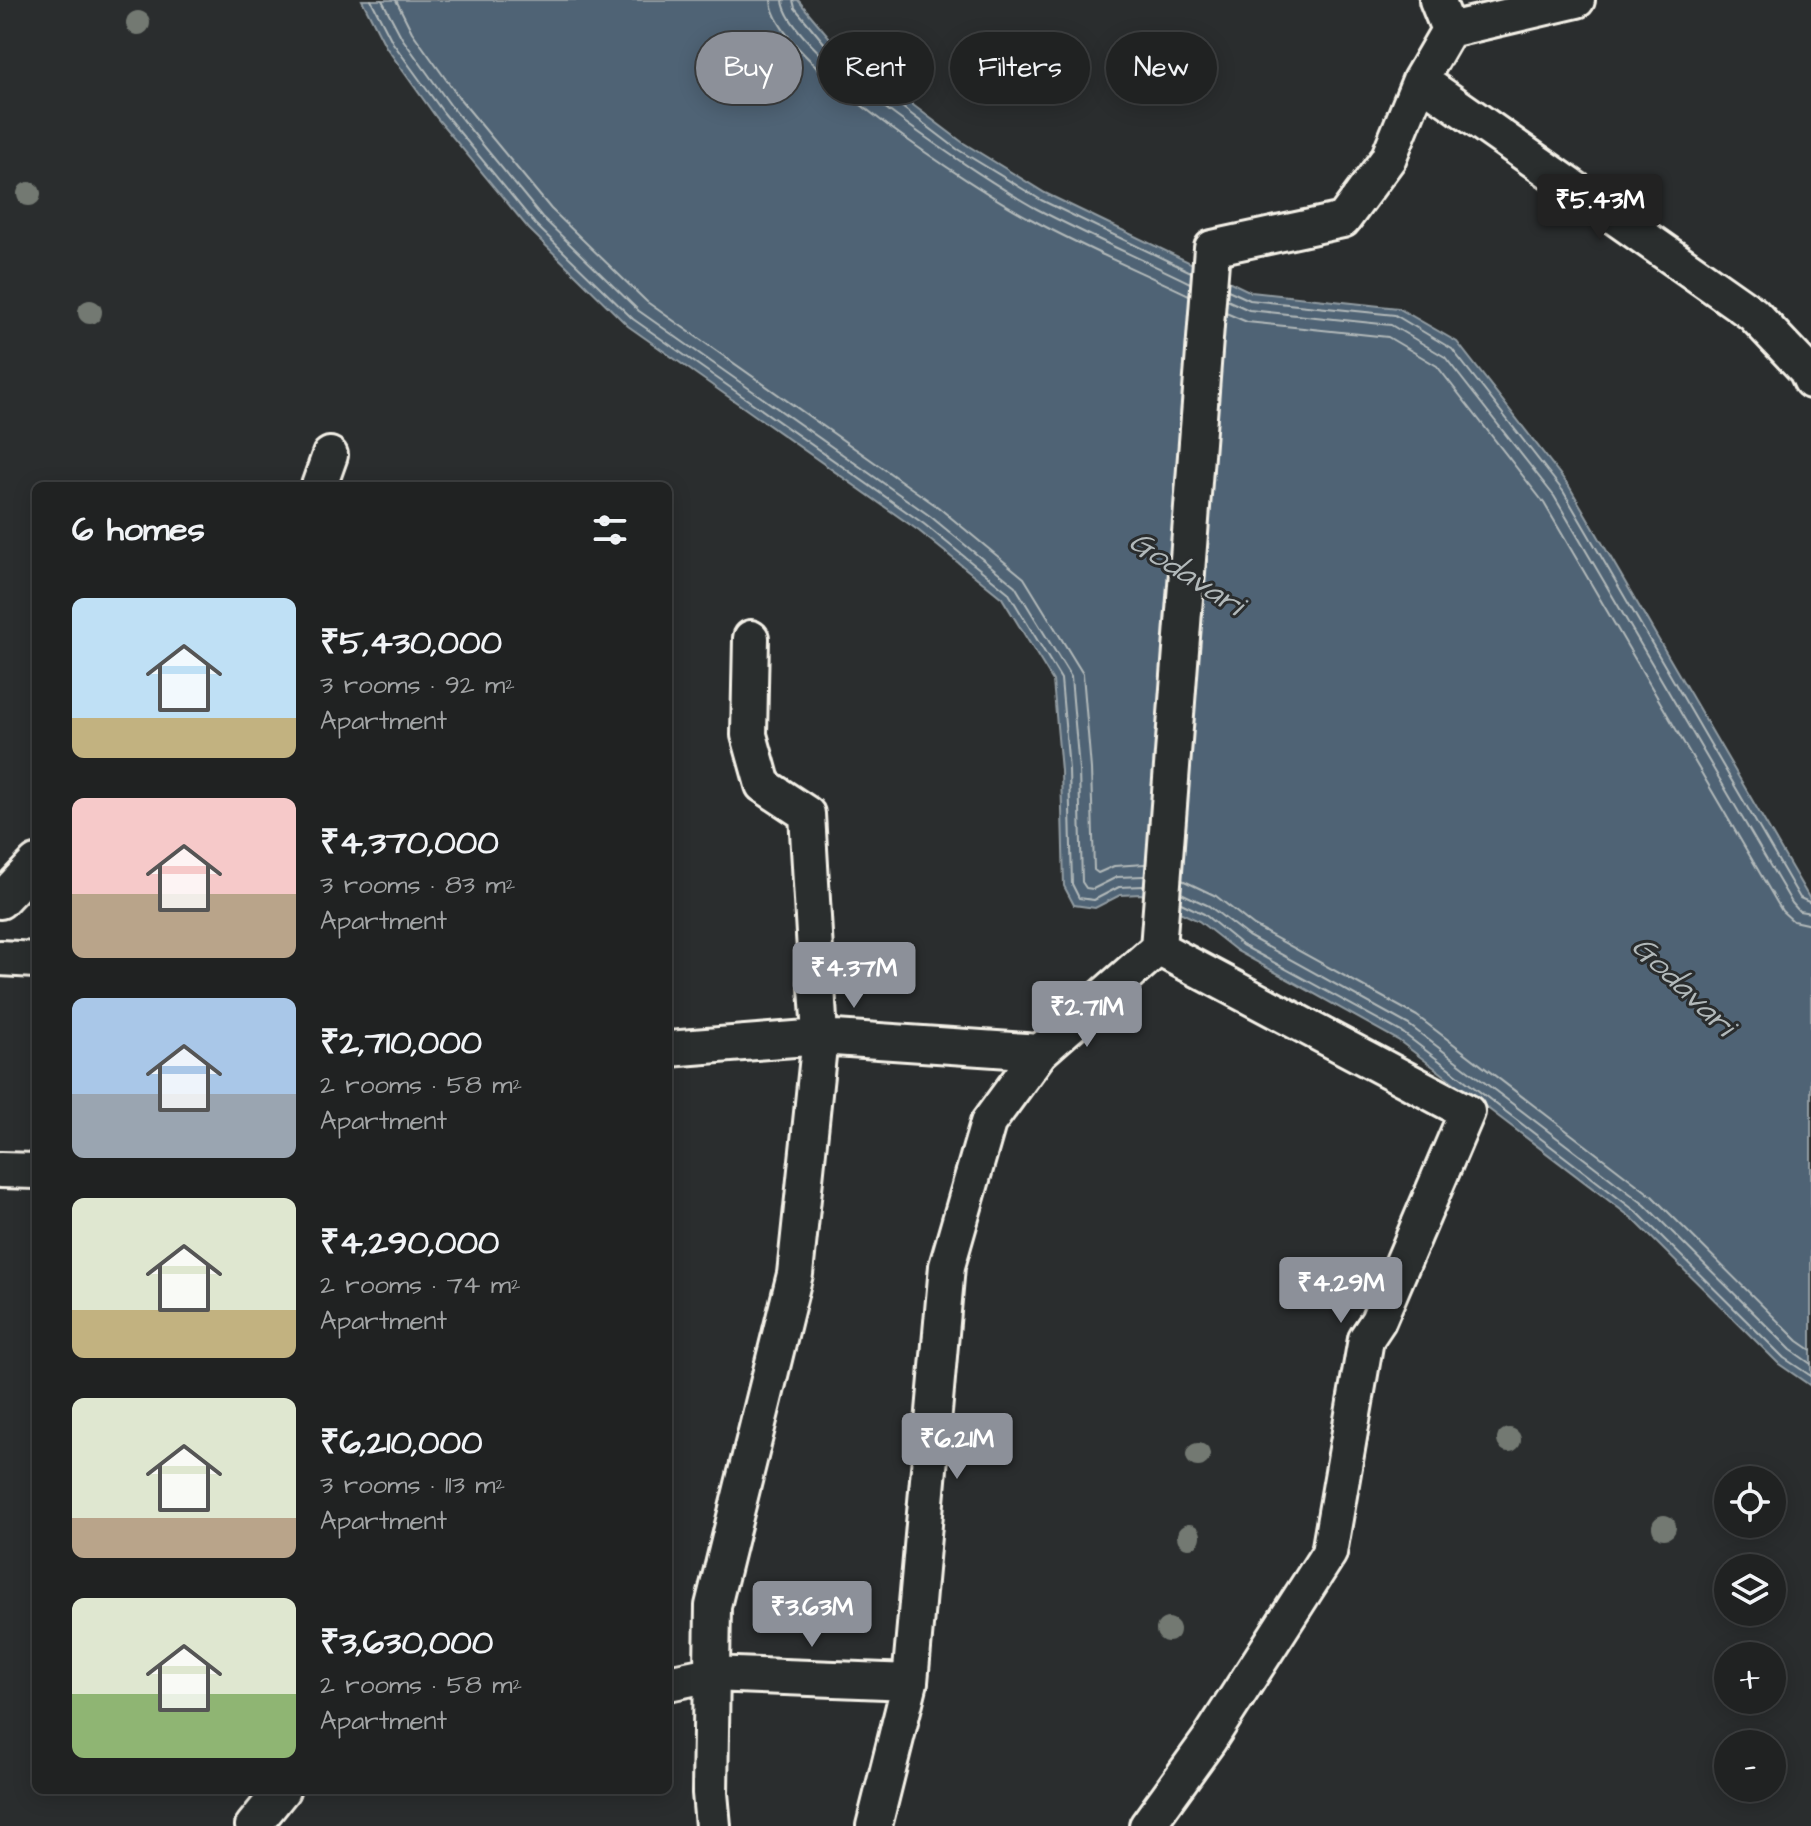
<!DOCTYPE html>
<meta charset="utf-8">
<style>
body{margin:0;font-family:"Architects Daughter",sans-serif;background:#282a2a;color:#f1f3f6;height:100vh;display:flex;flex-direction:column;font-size:30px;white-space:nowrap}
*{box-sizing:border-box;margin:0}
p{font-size:26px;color:#a2a4a5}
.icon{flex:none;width:44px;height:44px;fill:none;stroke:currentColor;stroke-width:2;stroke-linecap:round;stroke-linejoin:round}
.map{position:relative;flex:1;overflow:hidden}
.panel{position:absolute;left:32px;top:482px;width:640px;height:1312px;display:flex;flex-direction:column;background:#202222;border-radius:12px;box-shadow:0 4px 20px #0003,0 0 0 2px #3d3f40}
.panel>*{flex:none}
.hud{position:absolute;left:696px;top:32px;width:760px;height:72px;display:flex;gap:16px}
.controls{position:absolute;left:1714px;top:1466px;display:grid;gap:16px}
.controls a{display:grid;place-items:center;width:72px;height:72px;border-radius:50%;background:#202222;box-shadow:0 4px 20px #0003,0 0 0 2px #3d3f40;font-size:40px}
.price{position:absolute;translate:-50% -68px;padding:0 18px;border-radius:8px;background:#8c9099;color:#fff;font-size:26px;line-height:52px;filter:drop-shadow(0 2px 4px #0008)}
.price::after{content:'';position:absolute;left:50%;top:48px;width:24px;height:18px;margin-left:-12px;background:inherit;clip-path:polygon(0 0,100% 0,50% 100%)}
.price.current{background:#222;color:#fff}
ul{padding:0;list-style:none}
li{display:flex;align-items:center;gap:24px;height:200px;padding:0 40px}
li span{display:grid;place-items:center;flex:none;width:224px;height:160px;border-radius:12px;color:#555}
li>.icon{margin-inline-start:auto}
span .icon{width:96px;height:96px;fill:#fffc;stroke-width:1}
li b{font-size:34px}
h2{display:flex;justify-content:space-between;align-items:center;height:96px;padding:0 40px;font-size:34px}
.tag{padding:0 28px;border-radius:36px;background:#202222;box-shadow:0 4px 20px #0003,0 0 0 2px #3d3f40;font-size:28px;line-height:72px}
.tag.current{background:#8c9099;color:#fff}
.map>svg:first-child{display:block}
</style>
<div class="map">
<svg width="1811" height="1826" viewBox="0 0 1811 1826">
<rect width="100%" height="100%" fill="#2a2d2e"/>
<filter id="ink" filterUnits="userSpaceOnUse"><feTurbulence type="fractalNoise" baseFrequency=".0125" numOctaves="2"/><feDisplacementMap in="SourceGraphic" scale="16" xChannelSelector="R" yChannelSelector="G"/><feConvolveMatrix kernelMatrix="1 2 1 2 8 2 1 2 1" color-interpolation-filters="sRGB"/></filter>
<g filter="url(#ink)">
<!-- water -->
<path fill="#506474" stroke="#929ca2" stroke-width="2" d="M362,0H798L840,50L962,142L1045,193L1251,292L1398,308L1457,342L1569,486L1811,901V1386L1779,1364L1633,1219L1398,1040L1237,951L1199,921L1141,894L1120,895L1095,908L1074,905L1064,886L1061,771L1053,681L1002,598L919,531L628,326L529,229L436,117L386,47Z"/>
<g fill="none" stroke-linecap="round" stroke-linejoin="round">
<!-- shore -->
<path stroke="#b2b9ba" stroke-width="2" d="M371,0L393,43L443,112L535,224L633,319L924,524L1008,592L1061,679L1069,770L1072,884L1079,898L1094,900L1119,887L1144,886
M382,0L402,38L451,106L542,217L639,311L930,516L1015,586L1071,677L1079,770L1082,882L1086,888L1093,889L1117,877L1144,876
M396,0L412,32L460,99L551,209L647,302L938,507L1024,578L1083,674L1091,769L1094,870L1098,873L1114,866L1145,864
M771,0C773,59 977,190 1031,219C1082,247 1137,270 1189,295
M783,0C785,50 989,183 1037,209C1087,235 1139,258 1190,283
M793,0L795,8L835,56L957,149L1041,200L1191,272
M1228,290L1250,300L1395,315L1452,349L1563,491L1800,898L1811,903
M1227,300L1249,310L1391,325L1445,357L1554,496L1792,903L1799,911L1811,913
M1226,313L1247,322L1388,337L1437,366L1544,503L1782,911L1793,921L1811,925
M1182,880L1216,896L1254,926L1417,1016L1652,1196L1798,1341L1811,1350
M1181,893L1209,906L1248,936L1409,1025L1645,1205L1791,1350L1811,1364
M1181,903L1204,914L1242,945L1403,1033L1638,1213L1784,1358L1811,1376"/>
<!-- minor casing -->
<g stroke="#f4f1e8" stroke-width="40">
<path id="minor" d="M1437,0L1449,30
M1420,80L1753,314L1806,370L1811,381
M319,486L330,455
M0,901L36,863
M0,958L36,960
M668,1049L820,1037L1040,1052
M0,1170L36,1171
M668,1683L711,1674L910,1682
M253,1826L282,1790
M713,1826L710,1793L713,1606L795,1274L820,1037L807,814L763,785L749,735L751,638
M874,1826L910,1682L947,1266L988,1123L1040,1052L1158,948L1212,248L1343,220L1388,159L1420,80L1449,30L1577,0
M1147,1826L1209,1740L1329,1553L1366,1339L1378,1321L1467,1112L1158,948"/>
</g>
<!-- minor -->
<use href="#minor" stroke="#2a2d2e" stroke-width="34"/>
</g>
<!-- trees -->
<g fill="#737972">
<circle cx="138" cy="23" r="12"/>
<circle cx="29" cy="194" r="12"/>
<circle cx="90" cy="312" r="12"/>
<circle cx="1509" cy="1440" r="12"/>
<circle cx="1198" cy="1455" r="12"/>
<circle cx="1664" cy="1527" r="12"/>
<circle cx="1189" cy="1536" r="12"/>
<circle cx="1168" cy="1630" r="12"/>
</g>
</g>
<g text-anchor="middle" stroke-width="6" stroke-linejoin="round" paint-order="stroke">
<!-- water labels -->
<g font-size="32" font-style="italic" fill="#b2b9ba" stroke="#2a2d2e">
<text transform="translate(1187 572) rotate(33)" y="11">Godavari</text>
<text transform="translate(1684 985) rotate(44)" y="11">Godavari</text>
</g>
</g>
</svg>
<div class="controls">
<a><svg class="icon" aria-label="locate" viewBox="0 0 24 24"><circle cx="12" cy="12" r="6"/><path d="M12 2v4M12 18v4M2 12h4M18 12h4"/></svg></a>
<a><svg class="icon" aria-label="layers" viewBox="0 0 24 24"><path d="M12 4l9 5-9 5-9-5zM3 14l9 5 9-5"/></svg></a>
<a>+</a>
<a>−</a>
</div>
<b class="price current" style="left:1600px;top:242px">₹5.43M</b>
<b class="price" style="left:854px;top:1010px">₹4.37M</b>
<b class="price" style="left:1087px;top:1049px">₹2.71M</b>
<b class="price" style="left:1341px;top:1325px">₹4.29M</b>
<b class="price" style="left:957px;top:1481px">₹6.21M</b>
<b class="price" style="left:812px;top:1649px">₹3.63M</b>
<div class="hud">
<a class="tag current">Buy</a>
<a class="tag">Rent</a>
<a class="tag">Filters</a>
<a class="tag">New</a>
</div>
<section class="panel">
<h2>6 homes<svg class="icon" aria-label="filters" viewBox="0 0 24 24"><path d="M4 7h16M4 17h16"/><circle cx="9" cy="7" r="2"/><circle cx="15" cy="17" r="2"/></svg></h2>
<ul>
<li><span style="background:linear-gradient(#bfe0f5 75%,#c2b280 0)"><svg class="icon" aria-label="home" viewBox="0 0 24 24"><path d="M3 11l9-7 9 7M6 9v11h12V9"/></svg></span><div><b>₹5,430,000</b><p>3 rooms · 92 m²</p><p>Apartment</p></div></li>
<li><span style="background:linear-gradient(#f6c9c9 60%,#b9a48a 0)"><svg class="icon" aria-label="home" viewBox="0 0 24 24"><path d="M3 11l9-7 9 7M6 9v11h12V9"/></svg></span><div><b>₹4,370,000</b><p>3 rooms · 83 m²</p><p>Apartment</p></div></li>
<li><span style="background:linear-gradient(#a9c7e8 60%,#9aa5b1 0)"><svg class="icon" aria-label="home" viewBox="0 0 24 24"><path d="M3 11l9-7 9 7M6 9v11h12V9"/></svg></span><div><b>₹2,710,000</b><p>2 rooms · 58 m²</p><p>Apartment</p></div></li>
<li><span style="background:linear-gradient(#dfe7d0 70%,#c2b280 0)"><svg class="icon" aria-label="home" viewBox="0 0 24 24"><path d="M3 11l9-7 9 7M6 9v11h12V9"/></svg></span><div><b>₹4,290,000</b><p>2 rooms · 74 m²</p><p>Apartment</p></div></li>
<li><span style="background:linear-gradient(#dfe7d0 75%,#b9a48a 0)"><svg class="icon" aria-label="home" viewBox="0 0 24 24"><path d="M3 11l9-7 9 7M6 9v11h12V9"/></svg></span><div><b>₹6,210,000</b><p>3 rooms · 113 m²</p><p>Apartment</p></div></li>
<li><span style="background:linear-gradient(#dfe7d0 60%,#8fb573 0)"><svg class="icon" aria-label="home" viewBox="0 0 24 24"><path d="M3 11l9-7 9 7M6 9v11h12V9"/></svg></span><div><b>₹3,630,000</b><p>2 rooms · 58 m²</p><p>Apartment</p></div></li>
</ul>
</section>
</div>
